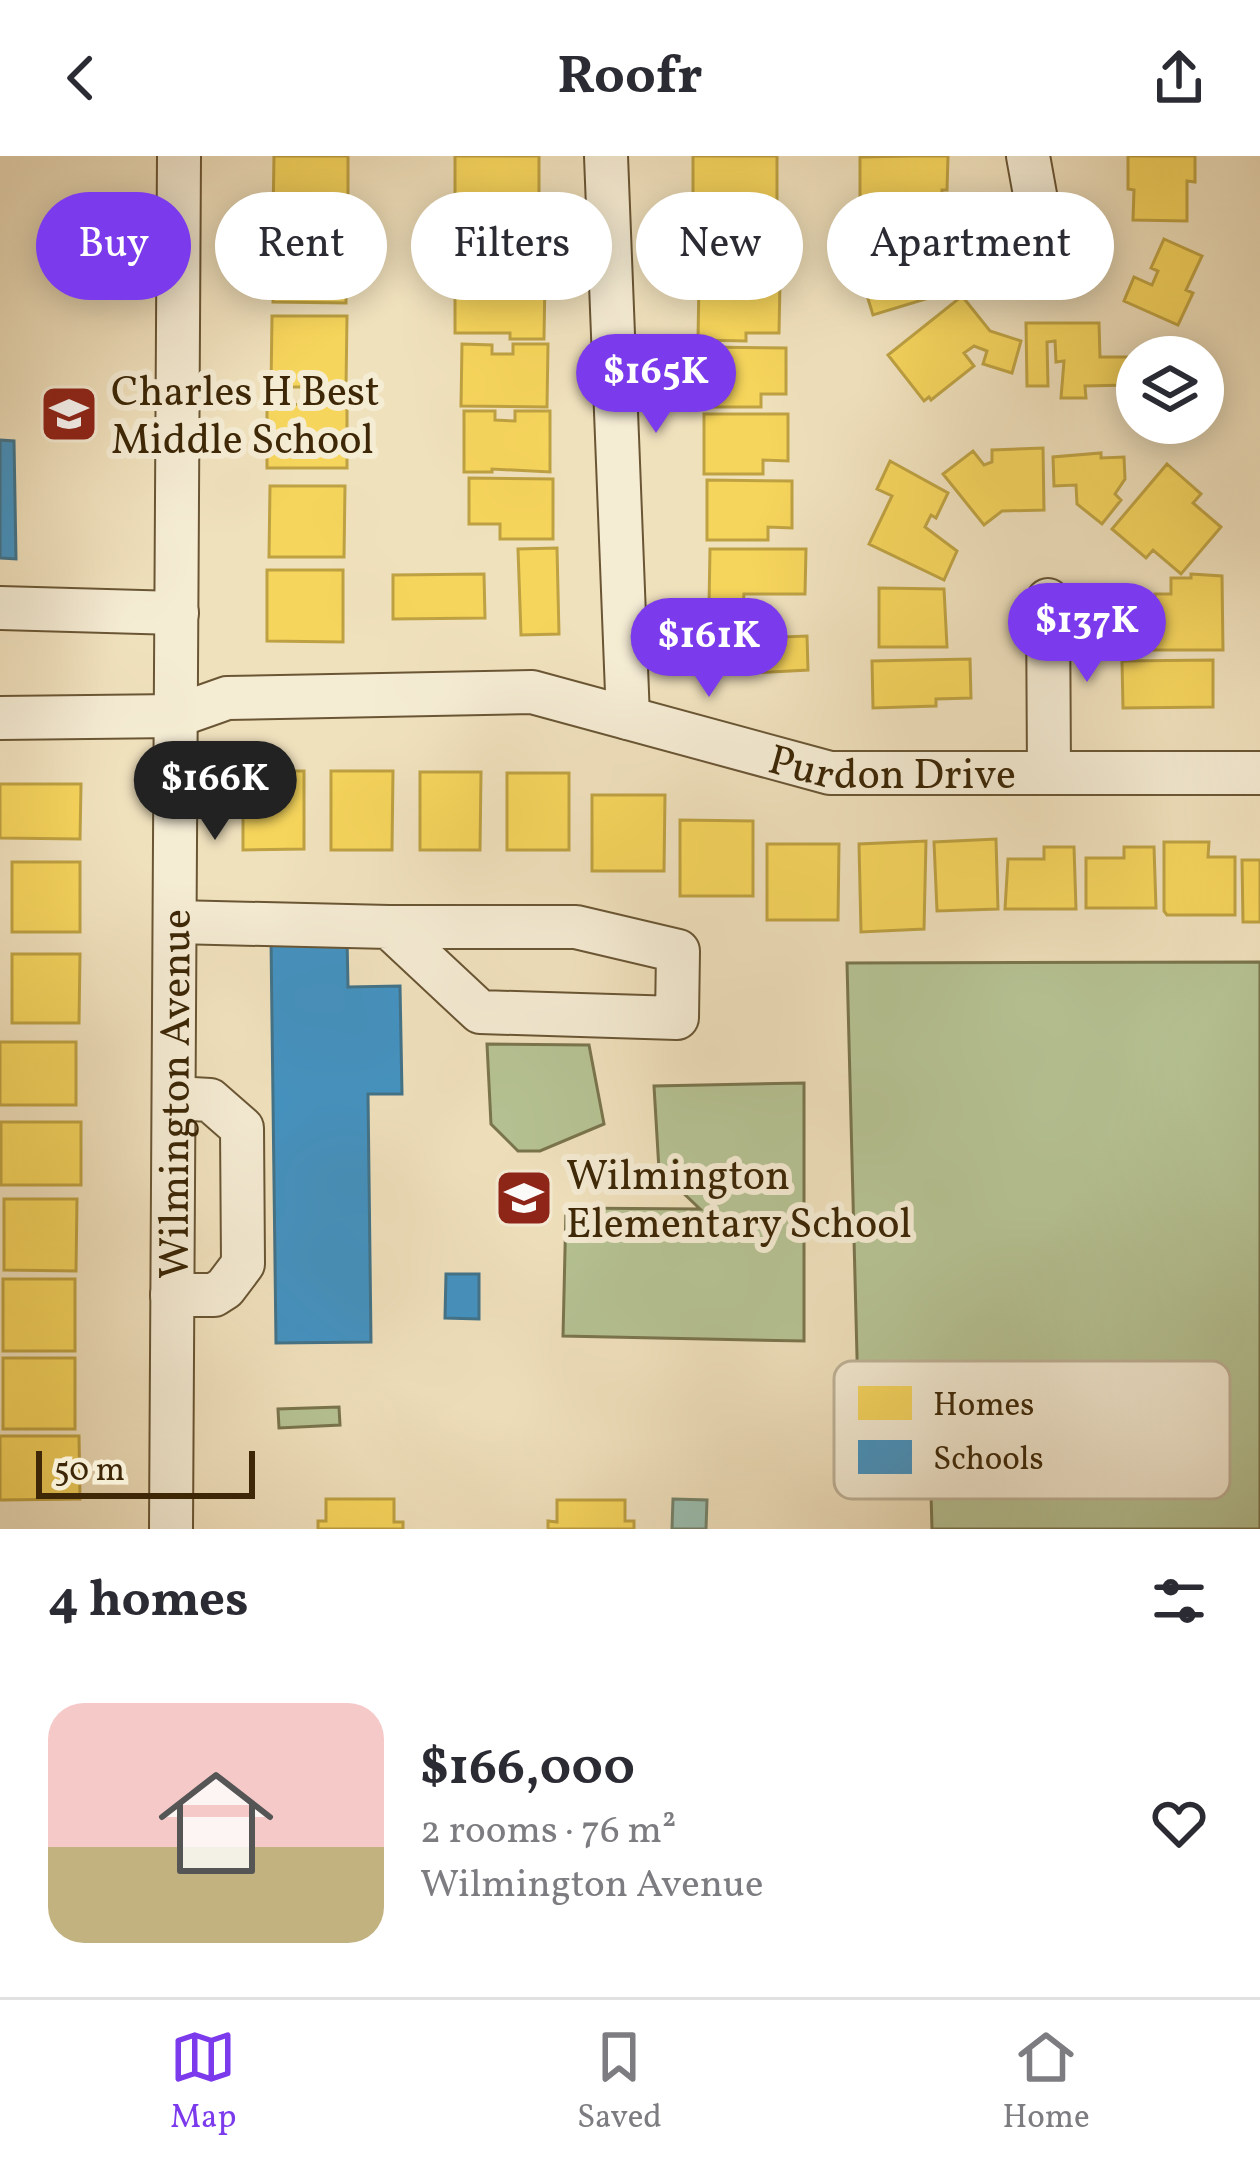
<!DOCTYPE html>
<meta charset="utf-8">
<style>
body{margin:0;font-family:Vollkorn,serif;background:#f2f2f3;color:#2b2b33;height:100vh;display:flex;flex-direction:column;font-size:45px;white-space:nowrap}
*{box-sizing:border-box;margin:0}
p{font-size:39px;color:#7c7c81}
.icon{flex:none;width:66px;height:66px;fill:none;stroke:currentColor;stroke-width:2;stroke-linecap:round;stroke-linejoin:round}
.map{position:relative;height:1373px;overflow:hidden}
.side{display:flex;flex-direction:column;background:#fff;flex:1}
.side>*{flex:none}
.hud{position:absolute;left:36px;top:36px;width:1188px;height:108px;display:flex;gap:24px}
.tools{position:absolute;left:1116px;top:180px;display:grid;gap:24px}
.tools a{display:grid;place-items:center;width:108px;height:108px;border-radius:50%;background:#fff;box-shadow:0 6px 30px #0003;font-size:60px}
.scale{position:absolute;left:36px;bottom:30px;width:219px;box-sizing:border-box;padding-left:12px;border:6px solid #3d2706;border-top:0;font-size:33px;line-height:42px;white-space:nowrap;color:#3d2706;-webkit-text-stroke:9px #f5ecd4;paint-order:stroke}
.price{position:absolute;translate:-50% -102px;padding:0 27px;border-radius:42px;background:#7c3aed;color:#fff;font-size:39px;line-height:78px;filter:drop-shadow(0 3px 6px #0008)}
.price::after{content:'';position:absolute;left:50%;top:72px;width:36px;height:27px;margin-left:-18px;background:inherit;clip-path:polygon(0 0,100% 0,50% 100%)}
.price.selected{background:#222;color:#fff}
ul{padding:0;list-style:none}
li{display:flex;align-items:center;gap:36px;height:300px;padding:0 48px}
li span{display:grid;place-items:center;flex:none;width:336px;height:240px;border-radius:36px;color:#555}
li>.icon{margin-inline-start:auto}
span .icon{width:144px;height:144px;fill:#fffc;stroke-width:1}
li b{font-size:51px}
h2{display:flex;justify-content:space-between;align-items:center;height:144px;padding:0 48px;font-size:51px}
.pill{padding:0 42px;border-radius:54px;background:#fff;box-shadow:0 6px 30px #0003;font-size:42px;line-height:108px}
.pill.selected{background:#7c3aed;color:#fff}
header{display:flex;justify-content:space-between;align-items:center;height:156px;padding:0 48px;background:#fff;font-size:54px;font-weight:700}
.tabs{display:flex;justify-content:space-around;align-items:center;height:168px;border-top:3px solid #e1e1e2;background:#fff;font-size:33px;color:#7c7c81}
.tabs a{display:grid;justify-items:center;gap:6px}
.tabs .selected{color:#7c3aed}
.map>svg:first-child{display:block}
</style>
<header><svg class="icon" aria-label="back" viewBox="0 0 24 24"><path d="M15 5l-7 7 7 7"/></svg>Roofr<svg class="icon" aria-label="share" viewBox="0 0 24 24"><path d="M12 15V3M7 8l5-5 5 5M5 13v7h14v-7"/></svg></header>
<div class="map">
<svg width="1260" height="1373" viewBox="0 0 1260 1373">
<rect width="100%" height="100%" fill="#f0e1bd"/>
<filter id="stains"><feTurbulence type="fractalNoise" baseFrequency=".00167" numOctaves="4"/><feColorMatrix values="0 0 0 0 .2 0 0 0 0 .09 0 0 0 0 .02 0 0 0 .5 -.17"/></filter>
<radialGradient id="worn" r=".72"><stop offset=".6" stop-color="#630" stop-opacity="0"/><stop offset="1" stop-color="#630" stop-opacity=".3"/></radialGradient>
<!-- green -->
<path fill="#b6c394" stroke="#7a754d" stroke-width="3" d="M1260,806V1373H932L930,1302L859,1279L847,807Z
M487,888L589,889L604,968L540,995H518L491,968Z
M804,927V1185L563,1180L566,1052L700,1053L659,1014L654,930Z
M339,1251L340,1269L279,1272L278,1253Z"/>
<!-- water -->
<path fill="#9abeaf" stroke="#75826b" stroke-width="3" d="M673,1343L707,1344L706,1373H672Z"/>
<!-- homes -->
<path fill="#f6d55c" stroke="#bea142" stroke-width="3" d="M274,0H348V62L273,61Z
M455,0H539V49L482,43V48H455Z
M693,0H777V50L726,45V50H693Z
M913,0H948L947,34H942V54L860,48V1Z
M1128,0H1195V26L1187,25V65L1133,64L1134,34L1128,33Z
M457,55H489L488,65H507V55H541V116H507V110H484V116H456Z
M695,56L777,60V109L742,110V117H695Z
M916,58L928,97L939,93L952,135L873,159L860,117L871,114L859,76Z
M274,74L347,75L346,147L273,146Z
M1164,83L1202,100L1186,134L1193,137L1178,169L1124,145L1134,121L1152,129L1158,115L1151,112Z
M510,120H545L544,183H510V177H455V131H510Z
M699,124L780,125L779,177H746V185L698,184Z
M962,140L990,175L1021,185L1012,217L983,208L987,195L974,190L964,197L974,210L931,244L929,241L924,245L888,199Z
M272,160H347L346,231H271Z
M1026,167H1099L1100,201H1127L1128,229L1085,230L1086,242H1061L1064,205L1056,206L1055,185L1047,186L1048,230H1027Z
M462,188L492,189V198H513V188H548L547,251L461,250Z
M702,191L786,192V238H761V251H701Z
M267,248L347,249V312H267Z
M464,255H495V264L515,265V255H550V316L492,313V316H464Z
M704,258H788V305L763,304V318H704Z
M1043,292L1044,354L1002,355L984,369L943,318L973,295L984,309L992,306V294Z
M1101,297V302L1124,301L1125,323L1115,338L1121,344L1102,368L1077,348L1076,329L1054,330L1053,301Z
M890,305L948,337L936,362L931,359L925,371L957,395L944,424L869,388L892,340L877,333Z
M1167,308L1201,338L1193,347L1221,371L1181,418L1153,394L1146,402L1112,373Z
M469,322L553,323V383H500V368H469Z
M707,324L792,325V372L768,371V384H707Z
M270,330H345L344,401H269Z
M557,392L559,478L521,479L518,393Z
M710,393H806L805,438H744L743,450H709Z
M267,414H343V486L267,485Z
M484,418L485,462L393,463V419Z
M1191,418L1222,420L1223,494H1144V459L1155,460V438H1171V422H1191Z
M879,432L944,433L947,491H879Z
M782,469L783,481L807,480L808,514L713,519L711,472Z
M970,503L971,542L936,543V550L873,552L872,505Z
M1213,504V551L1123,552L1122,505Z
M243,615H304V693L243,694Z
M331,615H393L392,694H331Z
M420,616H481L480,694H420Z
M507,617H569V694H507Z
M0,628H81L80,683L0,682Z
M592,639H665L664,715H592Z
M680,664L753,665V740H680Z
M996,683L998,753L937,755L934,686Z
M926,685L924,773L861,776L859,688Z
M1164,686H1209L1208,701H1235V759H1167L1164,755Z
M767,688H839L838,764H767Z
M1044,691H1074L1076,753H1005L1008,703H1044Z
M1124,691H1154L1156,752H1086V702H1124Z
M1242,704H1260V766H1243Z
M12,706H80V776H12Z
M12,798H80L79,867H12Z
M0,886H76V949H0Z
M1,966H81V1029H1Z
M4,1043H77L76,1115L4,1114Z
M3,1123H75V1195H3Z
M3,1202H75V1273H3Z
M0,1280H79L80,1343L0,1344Z
M326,1343H394V1366H403V1373H318V1365H326Z
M557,1344H625V1365H634V1373H548V1365L557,1366Z"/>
<!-- schools -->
<path fill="#4393c3" stroke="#41738a" stroke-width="3" d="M0,284L14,285L16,403L0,402Z
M347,782L348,831L400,830L402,938H368L371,1186L276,1187L271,783Z
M446,1118H479V1163L445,1162Z"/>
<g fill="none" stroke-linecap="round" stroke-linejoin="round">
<!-- minor casing -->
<g stroke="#6a5634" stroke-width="46">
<g id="minor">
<path d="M606,0L628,562"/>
<path d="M1028,0L1040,66"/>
<path d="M1048,444L1049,615"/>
<path d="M0,452L177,457"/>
<path id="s1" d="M0,562L176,560L227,542L532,536L830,617H1260"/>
<path d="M175,766L389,771H576L678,795L677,862L480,856L389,771"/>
<path d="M172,1139H214L225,1132L243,1108L242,972L210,944L174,942"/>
<path id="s2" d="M171,1373L179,0"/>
</g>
</g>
<!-- minor -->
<use href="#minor" stroke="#f5ecd4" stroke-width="42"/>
</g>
<!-- icons -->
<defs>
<g id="school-square" transform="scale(3)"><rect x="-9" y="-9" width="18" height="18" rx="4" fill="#8f2418" stroke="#f5ecd4"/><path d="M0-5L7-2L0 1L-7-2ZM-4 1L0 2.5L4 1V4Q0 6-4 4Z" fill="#fff"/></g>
</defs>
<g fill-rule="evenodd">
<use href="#school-square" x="69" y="258"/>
<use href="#school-square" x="524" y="1042"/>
</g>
<g text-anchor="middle" stroke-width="12" stroke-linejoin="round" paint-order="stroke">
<!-- poi labels -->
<g font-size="42" fill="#3d2706" stroke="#f5ecd4" text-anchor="start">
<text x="111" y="249">Charles H Best<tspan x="111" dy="48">Middle School</tspan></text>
<text x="566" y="1033">Wilmington<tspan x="566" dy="48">Elementary School</tspan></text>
</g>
<!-- street labels -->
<g font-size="42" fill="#3d2706" stroke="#f5ecd4">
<text dy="15" stroke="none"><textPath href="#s1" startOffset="906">Purdon Drive</textPath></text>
<text dy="15" stroke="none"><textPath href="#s2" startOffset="435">Wilmington Avenue</textPath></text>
</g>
</g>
<!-- legend -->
<rect x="834" y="1205" width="396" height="138" rx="18" fill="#f5ecd4" stroke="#beb196" stroke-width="3"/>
<rect x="858" y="1230" width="54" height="34" fill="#f6d55c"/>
<rect x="858" y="1284" width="54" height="34" fill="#4393c3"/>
<g font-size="33" fill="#3d2706">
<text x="933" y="1259">Homes</text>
<text x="933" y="1313">Schools</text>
</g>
<rect width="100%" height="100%" filter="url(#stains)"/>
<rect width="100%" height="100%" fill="url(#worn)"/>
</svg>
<div class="tools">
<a><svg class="icon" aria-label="layers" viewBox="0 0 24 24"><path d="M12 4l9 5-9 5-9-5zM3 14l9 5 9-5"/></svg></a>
</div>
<div class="scale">50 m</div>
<b class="price" style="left:656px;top:280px">$165K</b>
<b class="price" style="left:1087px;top:529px">$137K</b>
<b class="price" style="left:709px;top:544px">$161K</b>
<b class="price selected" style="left:215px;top:687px">$166K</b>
<div class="hud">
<a class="pill selected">Buy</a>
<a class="pill">Rent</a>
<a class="pill">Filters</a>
<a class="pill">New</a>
<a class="pill">Apartment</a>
</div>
</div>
<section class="side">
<h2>4 homes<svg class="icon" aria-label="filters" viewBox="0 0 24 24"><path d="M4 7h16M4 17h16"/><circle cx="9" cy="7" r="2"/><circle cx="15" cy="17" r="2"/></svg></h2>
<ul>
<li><span style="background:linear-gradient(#f6c9c9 60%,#c2b280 0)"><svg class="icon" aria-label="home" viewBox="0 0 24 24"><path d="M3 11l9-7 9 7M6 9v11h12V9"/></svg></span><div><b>$166,000</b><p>2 rooms · 76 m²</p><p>Wilmington Avenue</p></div><svg class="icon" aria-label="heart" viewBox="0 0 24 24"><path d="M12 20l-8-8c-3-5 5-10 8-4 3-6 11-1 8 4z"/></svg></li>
</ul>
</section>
<nav class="tabs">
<a class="selected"><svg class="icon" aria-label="map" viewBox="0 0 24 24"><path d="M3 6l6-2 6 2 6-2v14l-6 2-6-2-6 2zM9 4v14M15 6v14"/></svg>Map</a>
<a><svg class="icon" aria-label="saved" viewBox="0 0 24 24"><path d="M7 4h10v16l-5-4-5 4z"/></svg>Saved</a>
<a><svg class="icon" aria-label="home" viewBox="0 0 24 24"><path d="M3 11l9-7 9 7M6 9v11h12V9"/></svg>Home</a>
</nav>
